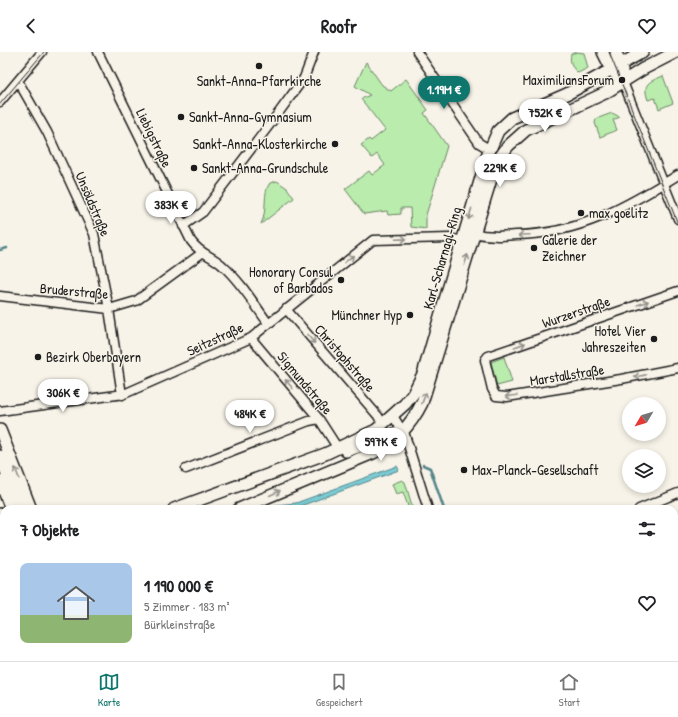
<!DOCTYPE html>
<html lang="de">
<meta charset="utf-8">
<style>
body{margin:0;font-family:"Patrick Hand",sans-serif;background:#f6f6f6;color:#202124;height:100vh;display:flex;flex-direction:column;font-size:15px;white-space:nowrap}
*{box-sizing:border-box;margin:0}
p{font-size:13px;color:#757577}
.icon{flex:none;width:22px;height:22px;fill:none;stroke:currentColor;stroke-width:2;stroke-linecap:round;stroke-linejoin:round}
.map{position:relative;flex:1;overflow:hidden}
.sheet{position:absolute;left:0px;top:453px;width:678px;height:156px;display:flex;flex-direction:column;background:#fff;border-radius:12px 12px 0 0;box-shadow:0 2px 6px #0003}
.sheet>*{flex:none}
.needle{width:26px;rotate:232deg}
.controls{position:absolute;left:622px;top:345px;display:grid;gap:8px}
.controls a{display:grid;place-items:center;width:44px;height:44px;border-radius:50%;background:#fff;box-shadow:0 2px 6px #0003;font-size:20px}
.price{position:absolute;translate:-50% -34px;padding:0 9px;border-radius:14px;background:#fff;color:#222;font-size:13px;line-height:26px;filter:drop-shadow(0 1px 2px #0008)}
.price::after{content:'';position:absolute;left:50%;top:24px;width:12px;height:9px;margin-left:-6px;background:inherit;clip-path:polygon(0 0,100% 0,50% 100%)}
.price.current{background:#0f766e;color:#fff}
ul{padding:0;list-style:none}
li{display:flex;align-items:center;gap:12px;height:100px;padding:0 20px}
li+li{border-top:1px solid #e0e0e0}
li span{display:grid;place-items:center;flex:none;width:112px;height:80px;border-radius:8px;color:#555}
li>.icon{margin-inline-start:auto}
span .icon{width:48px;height:48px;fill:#fffc;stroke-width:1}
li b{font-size:17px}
h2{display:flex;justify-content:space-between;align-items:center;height:48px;padding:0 20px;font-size:17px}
header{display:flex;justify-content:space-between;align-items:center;height:52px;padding:0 20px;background:#fff;font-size:18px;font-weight:700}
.dock{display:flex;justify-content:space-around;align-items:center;height:56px;border-top:1px solid #e0e0e0;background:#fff;font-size:11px;color:#757577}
.dock a{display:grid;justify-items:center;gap:2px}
.dock .current{color:#0f766e}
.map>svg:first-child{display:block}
</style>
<header><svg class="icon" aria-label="back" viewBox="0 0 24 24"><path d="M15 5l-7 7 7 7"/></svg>Roofr<svg class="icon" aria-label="heart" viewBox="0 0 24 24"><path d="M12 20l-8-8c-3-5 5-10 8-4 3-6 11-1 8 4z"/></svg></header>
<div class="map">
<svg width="678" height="609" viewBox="0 0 678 609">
<rect width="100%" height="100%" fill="#f7f3e8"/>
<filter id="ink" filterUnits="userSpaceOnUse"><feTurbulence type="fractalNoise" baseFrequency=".025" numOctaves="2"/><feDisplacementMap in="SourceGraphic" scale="8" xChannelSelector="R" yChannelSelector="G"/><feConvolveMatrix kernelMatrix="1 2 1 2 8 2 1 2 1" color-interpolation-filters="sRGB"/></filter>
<g filter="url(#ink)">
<!-- green -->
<path fill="#b9ecad" stroke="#6a8464" d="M577,0L584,1L588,16L578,21C572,16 569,9 571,2Z
M366,10L382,33L391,39L406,27L428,58L424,61L447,94L426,163V177L411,175L410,156H401V162L388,163L387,159L364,162L345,137L369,119L372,123L385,113L377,102L372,106L361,93L369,87L371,89L385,78L361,47L370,43L355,34Z
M663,24L673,51L659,57L655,46L648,48C642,31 649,30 663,24Z
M612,61L620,65L613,68L617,78L600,85L595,71L596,67Z
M277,129L287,136L294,146L261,172C268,159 262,140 270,131Z
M504,305L512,330L497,334L491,310Z
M402,428L405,430L413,457H409L403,440L396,442L392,432Z
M90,605H487L489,609H92Z"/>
<!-- water -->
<path fill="#7acbd4" stroke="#54858a" d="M397,414L399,418L292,457H266L275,453L296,451Z"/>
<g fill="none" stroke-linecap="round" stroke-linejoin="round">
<!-- stream -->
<path stroke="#54858a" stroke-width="2.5" d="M0,198L7,196
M423,413L430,416L444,457"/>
<!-- secondary-tunnel -->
<path stroke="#d6d3c9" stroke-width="11" stroke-dasharray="11 5.5" stroke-linecap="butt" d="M56,605L57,609
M67,609V605"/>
<!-- street casing -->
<g stroke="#1c1c1c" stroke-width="11">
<path id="street" d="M98,0L191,189C201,203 212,203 223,214C241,230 254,252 268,271
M417,0L479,91L489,97
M18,29L47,80L94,182L109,257L122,343
M623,30L678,167
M0,50L42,0
M183,174L203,160L277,63L304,26L314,0
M474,181C488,185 502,184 517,183C579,182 626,155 678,123
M678,239L488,304L485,308L492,337L496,344L507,345L621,327L678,316
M0,244L109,257L136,249L202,201
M286,257L378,364L383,373
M251,286L319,367L337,395
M0,359L124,342L251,286L373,188L450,186L462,189
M393,364L405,383L428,457
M186,417L309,369L319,367
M639,457L678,441"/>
</g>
<!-- secondary casing -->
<g stroke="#1c1c1c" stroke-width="14">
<path id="secondary" d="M603,0L612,18L623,30
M616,0L622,19
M0,378L31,457
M346,399L403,379
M0,404L21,457
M0,429L11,457
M174,457L325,402L376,378L405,352L413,342L423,322L488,102L498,79L512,66L567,42L643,0
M239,457L373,401C396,390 411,373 422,351L496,111L508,94L526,78L605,41L643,17L676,0
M0,462L4,472
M4,540L2,552L4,566
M17,605L19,609
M29,605L30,609"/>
</g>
<!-- street -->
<use href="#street" stroke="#f7f3e8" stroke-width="8"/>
<!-- secondary -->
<use href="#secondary" stroke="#f7f3e8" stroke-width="11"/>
<!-- tram -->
<path stroke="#1c1c1c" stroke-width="1" d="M609,0L678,172
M0,52L44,0"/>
</g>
<!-- one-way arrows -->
<defs><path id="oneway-shaft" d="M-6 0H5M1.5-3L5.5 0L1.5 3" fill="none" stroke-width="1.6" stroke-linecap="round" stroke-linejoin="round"/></defs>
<g stroke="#94928c">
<use href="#oneway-shaft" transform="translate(470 162) rotate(106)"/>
<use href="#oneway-shaft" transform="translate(524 183) rotate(177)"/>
<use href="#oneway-shaft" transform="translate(401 187) rotate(-2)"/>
<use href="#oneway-shaft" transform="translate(349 207) rotate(-38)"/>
<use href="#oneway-shaft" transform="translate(466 208) rotate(-73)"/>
<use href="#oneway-shaft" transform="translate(643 251) rotate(-19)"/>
<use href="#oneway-shaft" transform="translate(311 287) rotate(49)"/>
<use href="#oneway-shaft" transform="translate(520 293) rotate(-19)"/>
<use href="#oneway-shaft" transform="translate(640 324) rotate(169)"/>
<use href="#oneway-shaft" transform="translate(289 332) rotate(-130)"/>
<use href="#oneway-shaft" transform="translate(511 344) rotate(173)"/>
<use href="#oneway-shaft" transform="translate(424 346) rotate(-69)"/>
<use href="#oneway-shaft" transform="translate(17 421) rotate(-111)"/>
<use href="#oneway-shaft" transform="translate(275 441) rotate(-24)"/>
</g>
</g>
<!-- markers -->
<g fill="#1c1c1c" stroke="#f7f3e8" stroke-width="1.5">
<circle cx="259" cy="14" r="4"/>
<circle cx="622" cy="28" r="4"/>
<circle cx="181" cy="65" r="4"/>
<circle cx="335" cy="92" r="4"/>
<circle cx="194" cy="116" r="4"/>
<circle cx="581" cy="161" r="4"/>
<circle cx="534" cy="196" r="4"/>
<circle cx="341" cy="228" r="4"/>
<circle cx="410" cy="263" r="4"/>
<circle cx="654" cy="287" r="4"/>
<circle cx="38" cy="305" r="4"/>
<circle cx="464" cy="418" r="4"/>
</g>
<g text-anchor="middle" stroke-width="3" stroke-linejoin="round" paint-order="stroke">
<!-- poi labels -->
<g font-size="14" fill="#1c1c1c" stroke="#f7f3e8" text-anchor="start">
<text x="614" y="33" text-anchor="end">MaximiliansForum</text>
<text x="259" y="34" text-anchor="middle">Sankt-Anna-Pfarrkirche</text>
<text x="189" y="70">Sankt-Anna-Gymnasium</text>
<text x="327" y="97" text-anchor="end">Sankt-Anna-Klosterkirche</text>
<text x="202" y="121">Sankt-Anna-Grundschule</text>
<text x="589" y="166">max goelitz</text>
<text x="542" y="193">Galerie der<tspan x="542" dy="16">Zeichner</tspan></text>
<text x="333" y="225" text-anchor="end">Honorary Consul<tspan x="333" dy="16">of Barbados</tspan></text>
<text x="402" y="268" text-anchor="end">Münchner Hyp</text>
<text x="646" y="284" text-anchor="end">Hotel Vier<tspan x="646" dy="16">Jahreszeiten</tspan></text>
<text x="46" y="310">Bezirk Oberbayern</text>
<text x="472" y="423">Max-Planck-Gesellschaft</text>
</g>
<!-- street labels -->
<g font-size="14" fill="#1c1c1c" stroke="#f7f3e8">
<text transform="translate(154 86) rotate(64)" y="5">Liebigstraße</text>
<text transform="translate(93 152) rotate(67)" y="5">Unsöldstraße</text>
<text transform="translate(442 206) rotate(-74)" y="5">Karl-Scharnagl-Ring</text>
<text transform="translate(74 239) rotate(5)" y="5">Bruderstraße</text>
<text transform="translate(576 260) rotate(-19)" y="5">Wurzerstraße</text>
<text transform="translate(215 287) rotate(-25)" y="5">Seitzstraße</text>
<text transform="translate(345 306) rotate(49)" y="5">Christophstraße</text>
<text transform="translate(567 323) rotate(-9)" y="5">Marstallstraße</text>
<text transform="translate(305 331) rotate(50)" y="5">Sigmundstraße</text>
</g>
</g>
</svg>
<div class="controls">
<a><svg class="needle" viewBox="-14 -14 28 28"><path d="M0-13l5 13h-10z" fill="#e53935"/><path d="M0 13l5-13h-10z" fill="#757577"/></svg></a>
<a><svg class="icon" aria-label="layers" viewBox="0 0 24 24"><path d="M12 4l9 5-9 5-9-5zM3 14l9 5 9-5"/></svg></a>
</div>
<b class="price current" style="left:444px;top:58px">1.19M €</b>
<b class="price" style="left:545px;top:81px">752K €</b>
<b class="price" style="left:500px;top:136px">229K €</b>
<b class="price" style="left:171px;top:173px">383K €</b>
<b class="price" style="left:63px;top:361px">306K €</b>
<b class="price" style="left:250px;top:382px">484K €</b>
<b class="price" style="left:381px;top:410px">597K €</b>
<section class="sheet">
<h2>7 Objekte<svg class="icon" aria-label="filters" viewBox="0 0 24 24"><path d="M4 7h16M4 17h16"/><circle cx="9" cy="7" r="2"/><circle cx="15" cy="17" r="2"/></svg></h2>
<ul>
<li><span style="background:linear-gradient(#a9c7e8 65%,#8fb573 0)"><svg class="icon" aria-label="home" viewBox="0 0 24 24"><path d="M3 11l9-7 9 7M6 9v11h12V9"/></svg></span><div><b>1 190 000 €</b><p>5 Zimmer · 183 m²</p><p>Bürkleinstraße</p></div><svg class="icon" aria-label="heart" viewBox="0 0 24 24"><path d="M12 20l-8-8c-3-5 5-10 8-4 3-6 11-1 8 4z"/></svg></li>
</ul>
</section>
</div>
<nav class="dock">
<a class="current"><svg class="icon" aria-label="map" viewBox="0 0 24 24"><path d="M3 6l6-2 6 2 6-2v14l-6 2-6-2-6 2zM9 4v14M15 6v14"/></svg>Karte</a>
<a><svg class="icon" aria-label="saved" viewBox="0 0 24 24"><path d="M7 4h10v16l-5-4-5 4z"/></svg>Gespeichert</a>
<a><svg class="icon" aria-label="home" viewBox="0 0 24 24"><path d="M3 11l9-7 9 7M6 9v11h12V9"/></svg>Start</a>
</nav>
